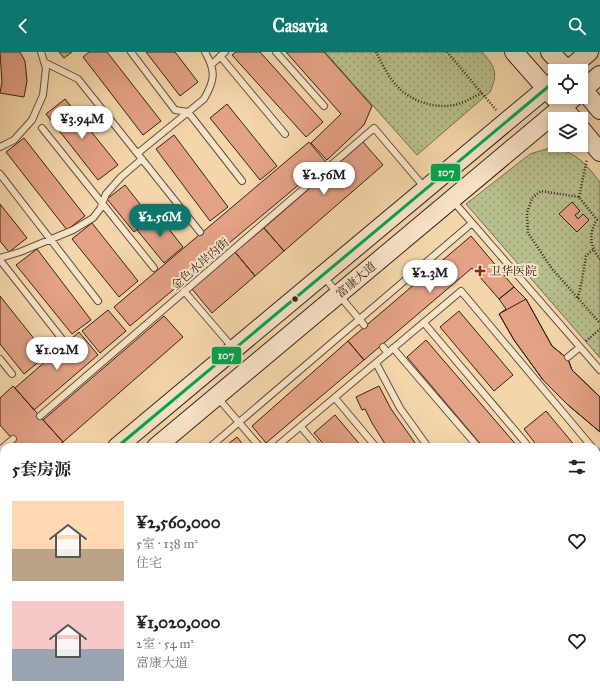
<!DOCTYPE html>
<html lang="zh">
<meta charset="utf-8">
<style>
body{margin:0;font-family:"IM FELL Great Primer","Noto Serif SC",serif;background:#f6f6f6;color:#222;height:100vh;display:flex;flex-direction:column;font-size:15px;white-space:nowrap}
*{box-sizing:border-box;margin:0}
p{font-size:13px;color:#767676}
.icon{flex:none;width:22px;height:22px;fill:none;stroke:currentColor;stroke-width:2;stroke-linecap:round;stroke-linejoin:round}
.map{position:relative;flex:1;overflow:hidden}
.panel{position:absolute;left:0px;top:391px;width:600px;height:256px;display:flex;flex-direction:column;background:#fff;border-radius:12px 12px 0 0;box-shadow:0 2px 6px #0003}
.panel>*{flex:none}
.buttons{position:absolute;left:548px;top:12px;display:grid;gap:8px}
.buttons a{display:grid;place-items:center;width:40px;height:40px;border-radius:0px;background:#fff;box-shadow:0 2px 6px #0003;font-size:20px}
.price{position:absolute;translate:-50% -34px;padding:0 9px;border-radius:14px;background:#fff;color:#222;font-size:13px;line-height:26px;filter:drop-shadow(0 1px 2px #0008)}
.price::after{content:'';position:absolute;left:50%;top:24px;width:12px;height:9px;margin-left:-6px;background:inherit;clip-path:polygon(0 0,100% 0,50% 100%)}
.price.current{background:#0f766e;color:#fff}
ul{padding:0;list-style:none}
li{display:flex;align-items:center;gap:12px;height:100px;padding:0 12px}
li span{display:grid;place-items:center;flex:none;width:112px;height:80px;border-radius:0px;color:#555}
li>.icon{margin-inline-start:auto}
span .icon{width:48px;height:48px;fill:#fffc;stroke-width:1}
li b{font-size:17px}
h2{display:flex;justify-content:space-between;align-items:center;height:48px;padding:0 12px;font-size:17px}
header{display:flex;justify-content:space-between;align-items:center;height:52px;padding:0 12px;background:#0f766e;color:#fff;font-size:18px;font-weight:700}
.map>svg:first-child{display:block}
</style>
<header><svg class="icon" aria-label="back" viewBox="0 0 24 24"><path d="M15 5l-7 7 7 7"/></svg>Casavia<svg class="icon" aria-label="search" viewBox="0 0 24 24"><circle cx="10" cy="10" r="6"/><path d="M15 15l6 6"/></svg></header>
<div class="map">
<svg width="600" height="647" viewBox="0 0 600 647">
<defs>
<pattern id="park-dots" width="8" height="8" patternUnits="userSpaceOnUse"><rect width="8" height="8" fill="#b7bf8c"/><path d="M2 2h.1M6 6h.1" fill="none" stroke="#969b72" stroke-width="1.8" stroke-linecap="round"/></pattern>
</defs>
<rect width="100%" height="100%" fill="#f5d6aa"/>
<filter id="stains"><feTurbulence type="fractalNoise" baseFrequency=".005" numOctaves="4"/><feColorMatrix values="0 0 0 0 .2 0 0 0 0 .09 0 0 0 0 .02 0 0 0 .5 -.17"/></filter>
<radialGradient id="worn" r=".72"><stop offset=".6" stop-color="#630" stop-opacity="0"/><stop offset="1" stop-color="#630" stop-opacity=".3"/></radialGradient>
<!-- park -->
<path fill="url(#park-dots)" stroke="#767053" d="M325,0H482C496,15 498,22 490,40L417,103Z
M553,95C578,102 584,110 600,130V306L466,152L530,102Z"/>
<!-- building -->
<path fill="#e3a185" stroke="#35221a" d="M0,0H20L25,9L27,29L24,45L0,41L2,30Z
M59,0H72L64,6Z
M89,0H107L161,69L143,83L83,5Z
M146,0H175L198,30L180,44Z
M236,0H260L323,70L306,85L232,3Z
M286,0H324L372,54L364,73L327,108L311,91L341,62Z
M65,47L118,113L98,128L46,62Z
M227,52L277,114L260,128L210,66Z
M174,83L228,155L210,169L156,97Z
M24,86L85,164L67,178L6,100Z
M309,90L326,110L130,274L114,255Z
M363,90L383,113L284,199L264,176Z
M125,133L151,166L134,180L107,147Z
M572,150L580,159L575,163L578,167L583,162L589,168L577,180L559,162Z
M0,152L27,186L9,200L0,189Z
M157,162L183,195L164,211L137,178Z
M92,171L138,229L119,245L72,187Z
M264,176L284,199L255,224L235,200Z
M471,184L514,235L499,247L472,216L364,308L348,289Z
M37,197L91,268L72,282L16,213Z
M235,200L255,224L212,261L192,237Z
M514,235L526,247L552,294L568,307L572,318L600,345V380L568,353L543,328L514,288L499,262L506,257L499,247Z
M0,244L47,303L24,322L0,292Z
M526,247L552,294L568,307L572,318L600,345V380L568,353L543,328L514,288L499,262Z
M108,258L126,279L100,301L82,279Z
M459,259L513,323L494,339L440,275Z
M164,264L183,285L63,390L43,368Z
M79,280L98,303L34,358L15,336Z
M426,288L518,395H483L407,305Z
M348,289L364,308L266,391L252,374Z
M13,334L63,390L57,395H7L14,389L0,373V346Z
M379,334L391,357L418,395H387L372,371L365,357L362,358L356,345Z
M546,359L576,395H538L524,377Z
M335,363L362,395H326L314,381Z
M237,385L245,395H224Z
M0,404L4,408V422L0,418Z
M600,448V489L596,492V452Z
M596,534H600V559H596Z
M4,568V597L0,601V571Z
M4,597V616L0,611V600Z
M28,643H68L71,647H32Z
M196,643H228L231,647H199Z
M350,643H377L380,647H353Z
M510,643H548L549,647H519L516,645Z"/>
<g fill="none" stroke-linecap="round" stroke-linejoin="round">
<!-- lane casing -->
<g stroke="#654f3e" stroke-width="8">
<path id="lane" d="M131,0L175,58L188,60L242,129
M276,0L324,54
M220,4L285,82
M44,10L78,27L200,180
M212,12L225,0
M42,76L154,216
M0,95L14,88L32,68L43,43L46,16L41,0
M138,101L204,47C215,28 216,19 205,0
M0,122L98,249
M453,149L600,318
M0,206L20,200L73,178L93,166L100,157L106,142L121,125L142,107
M0,208L62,287
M324,225L364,273
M184,239L233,296
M424,271L529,395
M383,295L388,301
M393,296L478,395
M568,305L580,295
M0,307L12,322
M376,311L400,356L428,395
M218,346L260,395
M335,346L376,395
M40,364L374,76L425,136
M301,375L318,395
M210,395L472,171
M276,395L461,239L592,395
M0,398L13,387
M596,399L600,404
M596,440L600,437
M596,499L600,495
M0,561L4,557
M103,643L106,647
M155,643L157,647
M242,643L245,647
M327,643L331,647"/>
</g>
<!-- secondary casing -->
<g stroke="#35221a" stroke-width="20">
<path id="secondary" d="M514,0L573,67
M550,0L568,19
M567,19L589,0
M581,35L600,58
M581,39L600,23
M581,77L600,100
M117,395L555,29
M156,395L574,45
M0,492L4,489
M0,526L4,522"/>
</g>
<!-- path -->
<path stroke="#35221a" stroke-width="2.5" stroke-dasharray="1 2" stroke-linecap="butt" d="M376,0C382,11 388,25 397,34C410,49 435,57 454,53C464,51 473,45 482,41
M447,0L497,59
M579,145L587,107
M600,207C590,194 588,182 597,168L579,145L541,139L532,146L527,161L528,181L553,218L600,271
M578,246L582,228L586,204L594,197
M586,289L600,277
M0,630L4,635
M11,643L14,647
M295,643L297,647"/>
<!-- lane -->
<use href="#lane" stroke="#f8e4c8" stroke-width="6"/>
<!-- secondary -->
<use href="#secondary" stroke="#f8e4c8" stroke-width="18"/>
<!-- bus-1 casing -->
<g stroke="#f8e4c8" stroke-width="6">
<path id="bus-1" d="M117,395L555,29"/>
</g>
<!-- bus-1 -->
<use href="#bus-1" stroke="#00a651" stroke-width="3"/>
</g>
<!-- markers -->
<path fill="#8f2418" stroke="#f8e4c8" stroke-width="1.5" d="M478 213h4v4h4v4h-4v4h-4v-4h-4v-4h4z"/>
<circle fill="#35221a" stroke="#f8e4c8" stroke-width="1.5" cx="295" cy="247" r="3.5"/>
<g text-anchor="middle" stroke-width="4" stroke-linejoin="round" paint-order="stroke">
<!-- street labels -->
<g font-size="12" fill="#35221a" stroke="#f8e4c8">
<text transform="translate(200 212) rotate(-41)" y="4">金色水岸内街</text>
<text transform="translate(356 228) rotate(-40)" y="4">富康大道</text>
</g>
<!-- poi labels -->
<g font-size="12" fill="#35221a" stroke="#f8e4c8" text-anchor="start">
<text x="489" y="223">卫华医院</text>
</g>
</g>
<g stroke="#f8e4c8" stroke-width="1.5">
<rect x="430" y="111" width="31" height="19" rx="4" fill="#00a651"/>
<rect x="211" y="294" width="31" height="19" rx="4" fill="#00a651"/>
</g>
<g font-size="11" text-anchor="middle" font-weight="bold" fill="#fff">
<text x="446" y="124">107</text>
<text x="226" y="307">107</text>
</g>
<rect width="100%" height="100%" filter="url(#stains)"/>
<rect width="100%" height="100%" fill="url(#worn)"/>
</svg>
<div class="buttons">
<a><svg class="icon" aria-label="locate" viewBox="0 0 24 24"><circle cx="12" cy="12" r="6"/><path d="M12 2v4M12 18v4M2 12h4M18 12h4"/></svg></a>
<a><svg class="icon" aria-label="layers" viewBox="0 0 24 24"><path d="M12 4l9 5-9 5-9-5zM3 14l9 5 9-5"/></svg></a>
</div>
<b class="price" style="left:82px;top:88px">¥3.94M</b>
<b class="price" style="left:324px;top:144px">¥2.56M</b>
<b class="price current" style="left:160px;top:186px">¥2.56M</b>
<b class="price" style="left:430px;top:242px">¥2.3M</b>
<b class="price" style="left:57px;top:319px">¥1.02M</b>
<section class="panel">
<h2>5套房源<svg class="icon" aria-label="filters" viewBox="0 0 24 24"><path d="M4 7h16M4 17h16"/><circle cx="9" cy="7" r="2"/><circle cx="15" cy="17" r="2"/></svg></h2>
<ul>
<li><span style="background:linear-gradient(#ffd9b3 60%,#b9a48a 0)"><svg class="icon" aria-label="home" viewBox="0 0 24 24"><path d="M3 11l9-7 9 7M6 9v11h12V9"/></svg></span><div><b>¥2,560,000</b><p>5室 · 138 m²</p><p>住宅</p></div><svg class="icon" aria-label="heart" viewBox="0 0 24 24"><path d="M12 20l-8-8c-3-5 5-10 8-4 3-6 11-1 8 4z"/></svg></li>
<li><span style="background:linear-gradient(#f6c9c9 60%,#9aa5b1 0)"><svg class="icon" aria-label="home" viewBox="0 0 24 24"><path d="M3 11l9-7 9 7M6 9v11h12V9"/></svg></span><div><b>¥1,020,000</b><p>2室 · 54 m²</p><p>富康大道</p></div><svg class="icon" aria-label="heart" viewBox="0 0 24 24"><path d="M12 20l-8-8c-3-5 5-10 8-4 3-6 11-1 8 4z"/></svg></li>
</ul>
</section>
</div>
